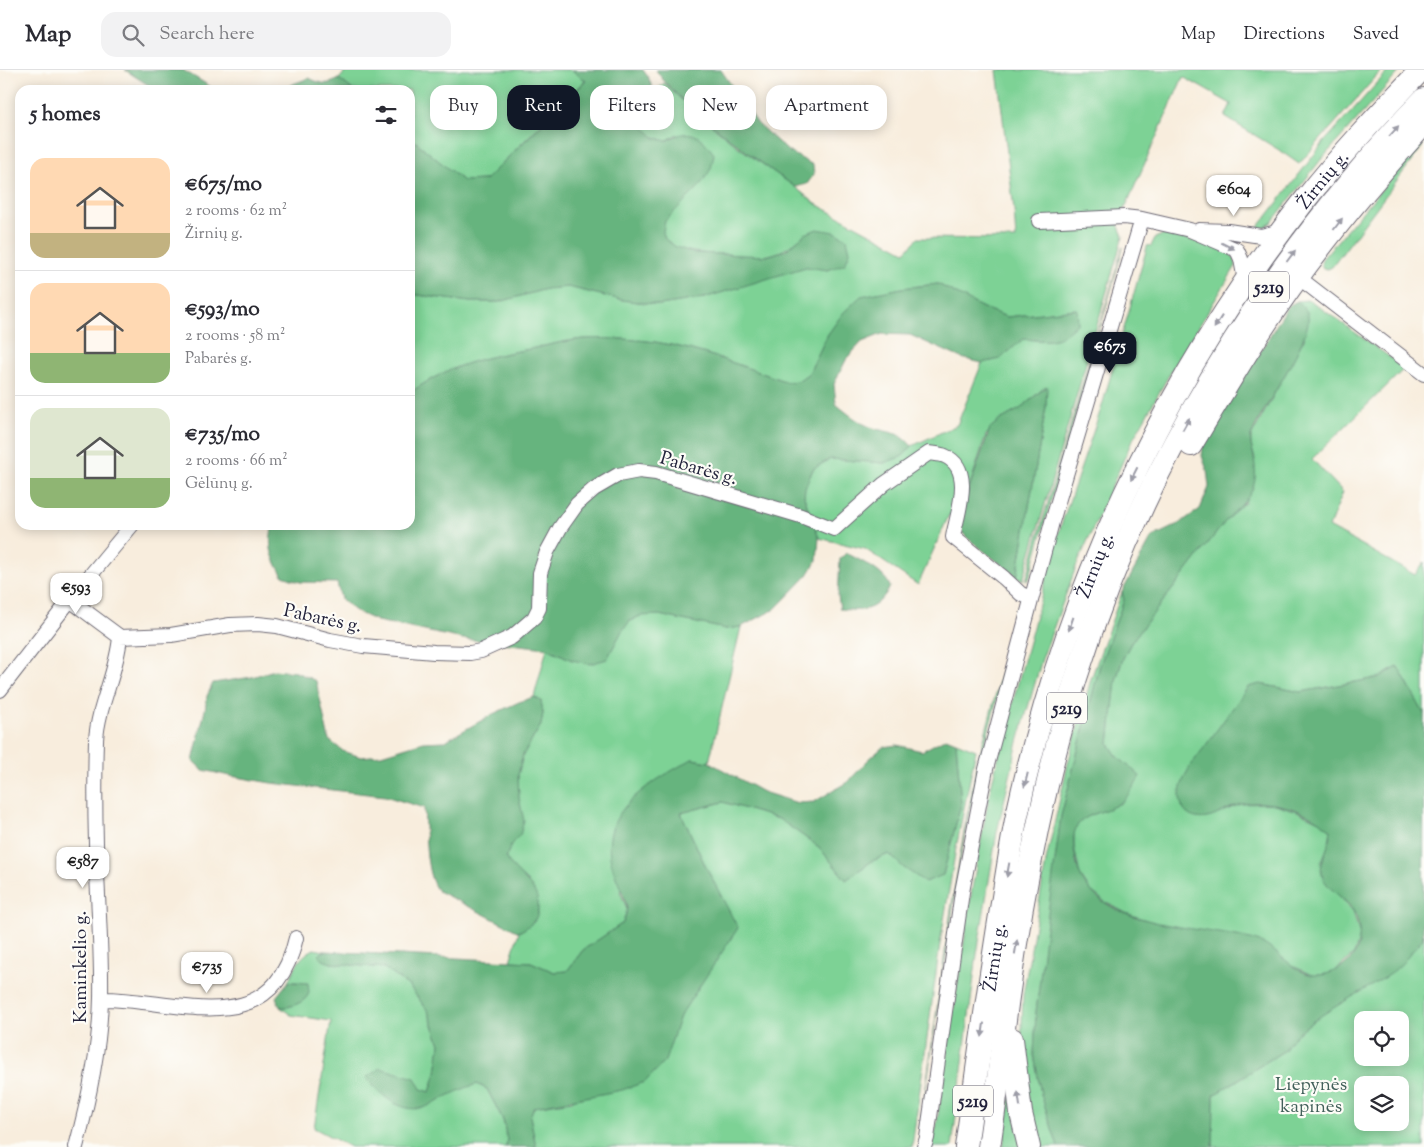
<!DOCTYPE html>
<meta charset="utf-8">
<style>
body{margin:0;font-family:"Sorts Mill Goudy",serif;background:#f2f2f3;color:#2b2b33;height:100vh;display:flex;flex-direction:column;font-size:19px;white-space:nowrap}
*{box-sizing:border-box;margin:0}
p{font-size:16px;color:#7c7c81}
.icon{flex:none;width:28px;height:28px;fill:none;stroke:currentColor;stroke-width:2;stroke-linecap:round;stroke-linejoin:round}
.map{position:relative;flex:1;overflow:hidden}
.drawer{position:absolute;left:15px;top:15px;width:400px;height:445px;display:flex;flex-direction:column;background:#fff;border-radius:15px;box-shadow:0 2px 12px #0003}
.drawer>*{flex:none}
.guide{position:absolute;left:430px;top:15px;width:475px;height:45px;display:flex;gap:10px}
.fabs{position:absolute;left:1354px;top:941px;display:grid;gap:10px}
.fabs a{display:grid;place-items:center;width:55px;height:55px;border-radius:10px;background:#fff;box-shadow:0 2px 12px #0003;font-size:25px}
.price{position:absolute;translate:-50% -42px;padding:0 11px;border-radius:10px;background:#fff;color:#222;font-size:16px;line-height:32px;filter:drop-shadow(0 1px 2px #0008)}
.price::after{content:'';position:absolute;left:50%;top:30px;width:15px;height:11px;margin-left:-8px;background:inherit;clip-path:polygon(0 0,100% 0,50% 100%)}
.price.selected{background:#111827;color:#fff}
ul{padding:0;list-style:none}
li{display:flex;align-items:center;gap:15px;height:125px;padding:0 15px}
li+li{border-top:1px solid #e1e1e2}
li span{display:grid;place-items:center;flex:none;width:140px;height:100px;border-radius:15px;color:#555}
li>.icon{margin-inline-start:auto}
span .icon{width:60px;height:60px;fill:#fffc;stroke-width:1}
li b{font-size:21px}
h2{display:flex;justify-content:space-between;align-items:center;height:60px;padding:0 15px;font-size:21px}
.chip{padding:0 18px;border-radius:15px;background:#fff;box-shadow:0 2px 12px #0003;font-size:18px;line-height:45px}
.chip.selected{background:#111827;color:#fff}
header{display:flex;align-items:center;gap:30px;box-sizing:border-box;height:70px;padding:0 25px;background:#fff;border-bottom:1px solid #e1e1e2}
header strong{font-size:24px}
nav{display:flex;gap:28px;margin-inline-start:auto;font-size:18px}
.search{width:350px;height:45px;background:#f2f2f3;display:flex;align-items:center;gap:12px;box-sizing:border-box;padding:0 18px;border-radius:15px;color:#7c7c81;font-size:19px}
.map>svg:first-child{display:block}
</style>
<header>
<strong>Map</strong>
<div class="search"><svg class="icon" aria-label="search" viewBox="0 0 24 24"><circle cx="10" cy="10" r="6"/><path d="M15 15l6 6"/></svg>Search here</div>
<nav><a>Map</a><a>Directions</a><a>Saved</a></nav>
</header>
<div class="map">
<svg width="1424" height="1077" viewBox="0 0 1424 1077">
<rect width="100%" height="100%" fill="#fdfcf7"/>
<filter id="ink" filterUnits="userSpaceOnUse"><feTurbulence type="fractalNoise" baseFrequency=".02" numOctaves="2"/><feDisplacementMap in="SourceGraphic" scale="10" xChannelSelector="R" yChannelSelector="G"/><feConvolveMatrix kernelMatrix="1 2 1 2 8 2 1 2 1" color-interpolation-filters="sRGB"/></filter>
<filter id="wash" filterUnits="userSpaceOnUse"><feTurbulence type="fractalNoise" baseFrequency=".0096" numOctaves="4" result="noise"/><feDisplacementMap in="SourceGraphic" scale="20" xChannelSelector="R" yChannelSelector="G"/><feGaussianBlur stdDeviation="1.12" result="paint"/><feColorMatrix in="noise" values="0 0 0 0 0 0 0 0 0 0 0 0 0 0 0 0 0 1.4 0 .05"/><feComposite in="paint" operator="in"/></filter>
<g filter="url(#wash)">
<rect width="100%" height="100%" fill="#f8eddd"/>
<!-- green -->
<path fill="#7dd295" stroke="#507a68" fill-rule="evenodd" d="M347,0H572L586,10L485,110L463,111L410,67V20H353L339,9Z
M997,0H1382L1299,94L1279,80L1225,47L1231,34L1183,7L1118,154L1123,166L1023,510L1017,507L1046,337V316L1020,339L1000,350L986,365L959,449L949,445L918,515L865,479L819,468L804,427L805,418L813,399L830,389L884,393L903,386L912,376L957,355L982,293L1000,289L1023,269C1052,271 1056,274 1077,253L1076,239L1007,247L983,238L938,214L902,218L861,227L828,264L809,303L798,311L787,312C744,297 700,279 655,272C633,269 597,267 575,270C560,272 545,276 530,279C485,287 448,295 410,323V224L470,232H499L546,219L568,217L622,230L660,235L704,228L806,196L828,200L805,164C793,174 784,182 769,185C757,188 740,185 727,184C710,184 649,184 665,151C668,146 674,141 678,137L677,64L666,71L654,67L643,56C646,37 649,26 664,13L683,31L737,76L795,117L816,134L905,182L918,168L1016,169L1014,140Z
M1389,0H1401L1320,91L1272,152L1264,158L1257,159L1324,72Z
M1422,72V77L1332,197L1328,199L1323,198L1321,194L1322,189Z
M1162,165H1168C1184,169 1217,174 1229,183C1234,186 1236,191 1236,196L1169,305L1131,373L1076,497L1042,589L1018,672L997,762L977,884L952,1077H932L936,1058L972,819L990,721L1002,672L1058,464L1102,336L1147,177L1148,175L1151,176L1155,168Z
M1123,177L1029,509L1026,511L1037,470Z
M1306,230L1311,231L1405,298L1312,389L1343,422L1329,457L1415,505L1424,492V644L1398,597L1377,608L1301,622L1260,614L1207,748L1241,734L1272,733L1297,741L1321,752L1331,760L1329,774L1321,793L1323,808L1353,841L1360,866L1354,884L1333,903L1314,906L1291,895L1258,872L1158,854L1126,843L1105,832L1090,820L1080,805L1074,776V761L1080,750L1121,733L1139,706L1117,686L1109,674L1116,610L1123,588L1132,571L1224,453L1238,437L1245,433L1255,389L1251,375V367L1304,269L1307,242L1297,231Z
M1122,522L1124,530L1100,595L1061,746L1036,942L1034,985L1041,1024L1058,1077H1036L1021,981L1023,925L1047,786L1068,693L1091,609Z
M1020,532L1022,534L985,674L967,752L957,810L919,1066L951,840L964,762L978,691Z
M659,545L726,559L741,557L709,692L692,689L620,821L627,839L623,853L583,880L567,901L554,902L531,892L510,891L519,862L534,852L538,841L528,812L511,797L506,787L512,773L520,765L518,705L523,685L541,655L543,643L541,631L534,627L547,578L572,590L607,589C614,575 622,553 638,547C644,544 652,545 659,545Z
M956,672L976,680L956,778L940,874L912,1077H536L530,1046L534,1037L572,1031L673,964L680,946L705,906V795L681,743L723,732L779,749L819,777L846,810L872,791L889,784L904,798L943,805L961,734Z
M1424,864V1077H1213L1214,1025L1285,980L1288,972L1305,957L1423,868ZM1362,950H1400V988H1362ZM1362,1015H1400V1052H1362Z
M314,879L325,881L319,886L331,893L384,898L409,916L428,941L440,974L436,1003L430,1022L421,1019L393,1033L476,1014L487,1019L503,1050L507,1070L506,1077H350L314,1058L331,951L291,945L280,937H288L294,935L300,912H288C295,898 299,886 314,879Z
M1011,1023L1022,1077H1003Z"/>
<!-- forest -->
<path fill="#66b47e" stroke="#446b5c" d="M125,0H183L216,20H156Z
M572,0H643L648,7L654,22L645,43L643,56L654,67L666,71C690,57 699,63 714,84L711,99L699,117L665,151L663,162L665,169L676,177L694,183L767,186L786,180L805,164L817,159L835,162L847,169L850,182L845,194L828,200L806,197L704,228L660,235L622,230L568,217L546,219L499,232H470L410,224V67L463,111L485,110L586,11Z
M656,0H721L758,54L788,81L813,95L814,104L807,114L795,117C764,95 734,73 705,49C687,34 669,20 656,0Z
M309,8C321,14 327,16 339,9L353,20H284L293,14Z
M938,214L983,238L1007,247L1077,239L1078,253C1056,274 1052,271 1023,269L1000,289L982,293L961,288L910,265L882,264L862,272L847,288L834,314L836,334C847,343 859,353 873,358C890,363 899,361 912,376L903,386L884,393L830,389L813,399L805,418L804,427L819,468L817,490L808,505L775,539L741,557L726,559L659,545L640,546L630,551L622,561L607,589L590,594L572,590L547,578L463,569L377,551L357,542L341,529L337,513L300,512L283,506C272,487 267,477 273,455H410V323C448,295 485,287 530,279C545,276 560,272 575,270C597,267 633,269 655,272C700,279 744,297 787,312L798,311L809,303L828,264L843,243L861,226L902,218Z
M1297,231C1300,234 1305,238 1307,242C1318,263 1259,342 1251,366C1249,373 1253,381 1254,388C1260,425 1245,429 1224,453L1132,571L1123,588L1116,610L1109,674L1117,686L1140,706C1135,714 1128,728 1120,733C1098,747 1070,742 1074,777C1075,786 1077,799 1081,807C1109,861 1206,855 1257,871C1275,877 1296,905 1315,905C1330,906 1345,897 1354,885C1362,873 1360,854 1354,842C1347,829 1329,821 1323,808C1318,796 1325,786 1328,775C1330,770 1330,765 1331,760C1308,740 1273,729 1242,734C1230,736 1219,746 1207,748C1198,750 1188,747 1184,740C1179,732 1179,723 1182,714C1186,700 1197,687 1206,675C1220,656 1234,636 1248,617L1260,614L1301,622L1377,608L1398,597L1424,644L1423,868C1414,878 1406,891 1395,900C1369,921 1296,952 1285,980L1214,1025L1213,1077H1058L1041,1024L1034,985L1036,942L1047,850L1061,746L1100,595L1124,530L1122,522L1152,467L1177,455L1200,439L1209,417L1207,400L1202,386L1203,375L1288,236Z
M1047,316L1046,337L1017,507L966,467L961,460L959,449L990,358L1000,350L1020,339Z
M846,483C858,489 887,503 890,517C876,541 865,542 840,539L838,526L840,489Z
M274,600L296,602L316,611L329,670L343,681L361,687L381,685L423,672L445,671L493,644L519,632L534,627L541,631L543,643L541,655L523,685L518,705L519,728L524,751L520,765L512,773L506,787C516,807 540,814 538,839C538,851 529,856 519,862L438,821C424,805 426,760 424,738L385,726L271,713L225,705L203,700L193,691L205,640L207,626L213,613L252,607Z
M946,668L956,672L961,734L943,805L925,812L904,798L889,784L872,791L846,810L819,777L779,749L723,732L681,743L705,795L738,858L680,946L665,991L645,1012L622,1020L534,1037L530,1046L536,1077H506L507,1070L503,1050L487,1019L477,1014C463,1018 450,1025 437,1031C433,1033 427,1037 423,1038C399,1043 380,1024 366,1008L380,998L415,1008L421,1019L430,1022L436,1003L440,974L428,941L409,916L384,898L331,893L323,890L318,885L325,881L531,892L554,902L567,901L583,880L623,853C624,849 627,843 627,838C626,829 616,809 613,799C594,741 651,713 692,689L709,692L763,722L798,733L814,732L849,711L867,691L883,677L897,675L922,681Z
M288,912L308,913C308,914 309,922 309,922C307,933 289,938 280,937L276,927Z"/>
</g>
<g filter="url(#ink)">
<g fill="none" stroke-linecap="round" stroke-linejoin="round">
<!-- minor casing -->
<g stroke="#6d6974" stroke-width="16">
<path id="minor" d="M1039,151L1124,147L1142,149L1190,160L1237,180L1241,189L1245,211
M1199,160L1228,161L1261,166L1281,161
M1298,207L1424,304
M70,530L120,567L171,565L230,555L258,554L277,556L330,570L363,576L434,582L470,583L481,581L512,567L534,548L539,538L540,503L547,482L560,458L577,434L594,419L618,405L639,401L656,403L801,446L834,459L884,414L929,383C934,384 940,384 945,386C975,399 957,444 953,467L1004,508L1021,524L1031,528
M0,620L70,530L132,455
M101,929C176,928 272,975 296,868
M76,1077C89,1029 100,978 101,928C102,876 97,824 96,773C95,739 95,704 96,670C98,635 117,603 120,567
M924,1077L927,1068L962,822L986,699L1052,452L1142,149"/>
</g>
<!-- trunk casing -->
<g stroke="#6d6974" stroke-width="24">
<g id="trunk">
<path d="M1191,375C1214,337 1236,299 1260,262C1308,188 1365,119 1424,54"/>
<path d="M1012,969L1021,1043L1029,1077"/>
<path id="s1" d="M966,1077C978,994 989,910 1003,827C1007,802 1011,776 1016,750C1064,524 1162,312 1305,130C1341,84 1381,42 1421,0"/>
<path d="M989,1077C997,1027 1001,977 1008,927C1016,869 1026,811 1038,755C1049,705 1061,656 1076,608C1142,394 1269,190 1424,29"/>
</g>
</g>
<!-- minor -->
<use href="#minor" stroke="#fff" stroke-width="14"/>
<!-- trunk -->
<use href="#trunk" stroke="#fff" stroke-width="22"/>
</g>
<!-- one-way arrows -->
<defs><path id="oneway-solid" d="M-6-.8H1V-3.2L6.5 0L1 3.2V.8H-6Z" transform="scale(1.25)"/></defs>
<g fill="#9c9ca7">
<use href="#oneway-solid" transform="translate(1394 61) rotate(-48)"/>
<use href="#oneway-solid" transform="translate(1338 154) rotate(-53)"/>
<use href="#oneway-solid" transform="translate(1228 176) rotate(26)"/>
<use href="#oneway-solid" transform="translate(1291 186) rotate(-53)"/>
<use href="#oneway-solid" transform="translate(1218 252) rotate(122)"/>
<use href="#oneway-solid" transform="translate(1186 354) rotate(-61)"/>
<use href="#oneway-solid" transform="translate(1134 404) rotate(117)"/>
<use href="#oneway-solid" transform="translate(1071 554) rotate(109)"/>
<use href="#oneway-solid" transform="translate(1026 710) rotate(104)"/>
<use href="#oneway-solid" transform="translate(1008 800) rotate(100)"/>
<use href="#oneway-solid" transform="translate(1016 877) rotate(-81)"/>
<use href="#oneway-solid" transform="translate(983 960) rotate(98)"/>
<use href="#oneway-solid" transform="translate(1019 1029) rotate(-98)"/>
</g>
</g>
<g text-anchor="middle" stroke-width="4.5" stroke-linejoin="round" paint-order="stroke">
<!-- shield labels -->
<g fill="#fdfcf7" stroke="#646373" stroke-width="1">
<rect x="1249" y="201.5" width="40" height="31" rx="4"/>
<rect x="1047" y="622.5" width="40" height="31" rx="4"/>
<rect x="953" y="1015.5" width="40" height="31" rx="4"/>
</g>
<g font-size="18" font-weight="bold" fill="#22223b">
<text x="1269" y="223">5219</text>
<text x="1067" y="644">5219</text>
<text x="973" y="1037">5219</text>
</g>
<!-- street labels -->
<g font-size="19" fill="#22223b" stroke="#fdfcf7">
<text dy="7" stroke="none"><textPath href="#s1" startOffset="1048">Žirnių g.</textPath></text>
<text transform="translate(699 397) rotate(16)" y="7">Pabarės g.</text>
<text dy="7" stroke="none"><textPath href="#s1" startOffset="598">Žirnių g.</textPath></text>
<text transform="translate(323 547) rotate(12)" y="7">Pabarės g.</text>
<text dy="7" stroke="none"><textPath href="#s1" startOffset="192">Žirnių g.</textPath></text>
<text transform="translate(79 897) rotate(-90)" y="7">Kaminkelio g.</text>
</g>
<!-- park labels -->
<g font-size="19" fill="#42605a" stroke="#fdfcf7">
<text x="1311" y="1020">Liepynės<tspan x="1311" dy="22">kapinės</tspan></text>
</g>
</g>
</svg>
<div class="fabs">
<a><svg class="icon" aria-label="locate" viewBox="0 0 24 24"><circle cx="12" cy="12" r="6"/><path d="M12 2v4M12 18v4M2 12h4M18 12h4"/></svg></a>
<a><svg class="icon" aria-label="layers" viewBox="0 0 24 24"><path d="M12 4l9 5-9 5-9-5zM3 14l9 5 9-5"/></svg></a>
</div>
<b class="price" style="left:1234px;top:147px">€604</b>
<b class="price selected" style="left:1110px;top:304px">€675</b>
<b class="price" style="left:76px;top:545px">€593</b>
<b class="price" style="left:83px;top:819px">€587</b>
<b class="price" style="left:207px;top:924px">€735</b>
<div class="guide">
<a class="chip">Buy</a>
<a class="chip selected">Rent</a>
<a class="chip">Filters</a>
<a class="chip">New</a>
<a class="chip">Apartment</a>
</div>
<section class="drawer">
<h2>5 homes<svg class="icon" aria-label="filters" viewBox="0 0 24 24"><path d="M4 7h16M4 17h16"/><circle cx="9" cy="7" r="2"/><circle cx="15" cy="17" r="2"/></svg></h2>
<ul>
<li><span style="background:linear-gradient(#ffd9b3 75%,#c2b280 0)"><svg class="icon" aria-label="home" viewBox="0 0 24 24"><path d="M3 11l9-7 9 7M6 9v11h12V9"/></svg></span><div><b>€675/mo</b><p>2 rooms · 62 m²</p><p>Žirnių g.</p></div></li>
<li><span style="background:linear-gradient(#ffd9b3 70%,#8fb573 0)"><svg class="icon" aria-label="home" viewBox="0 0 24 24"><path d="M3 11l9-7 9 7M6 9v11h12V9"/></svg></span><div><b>€593/mo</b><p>2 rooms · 58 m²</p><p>Pabarės g.</p></div></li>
<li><span style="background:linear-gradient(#dfe7d0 70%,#8fb573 0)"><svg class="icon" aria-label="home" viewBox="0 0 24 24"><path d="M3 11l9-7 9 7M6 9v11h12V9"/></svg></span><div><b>€735/mo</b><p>2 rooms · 66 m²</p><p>Gėlūnų g.</p></div></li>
</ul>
</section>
</div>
